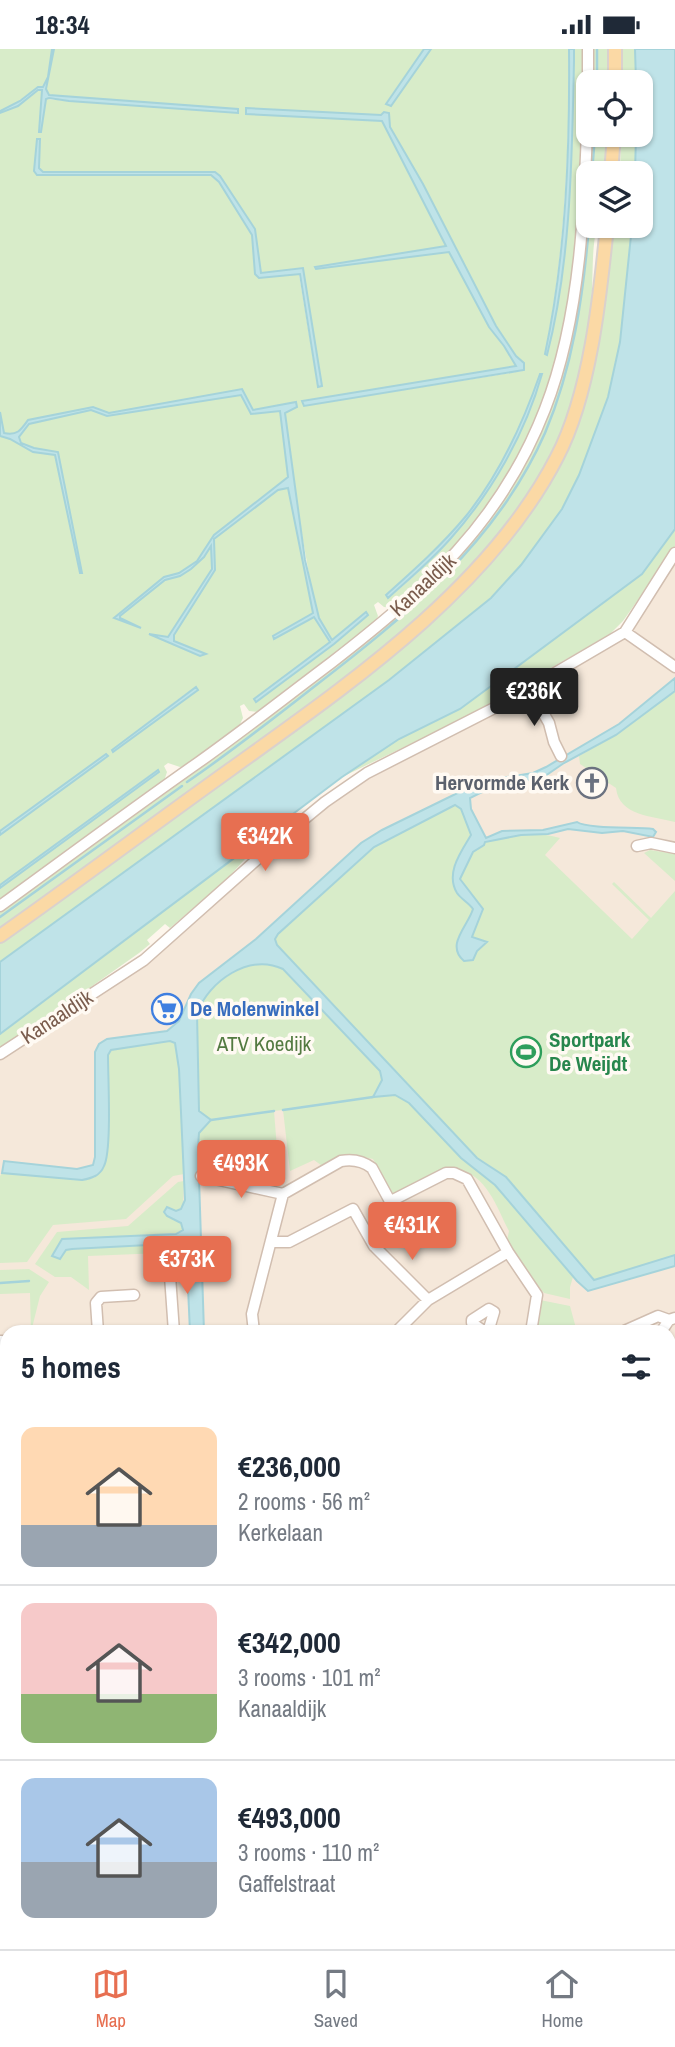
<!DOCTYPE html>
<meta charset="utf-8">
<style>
body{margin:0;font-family:"Archivo Narrow",sans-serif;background:#f6f6f7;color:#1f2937;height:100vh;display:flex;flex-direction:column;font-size:26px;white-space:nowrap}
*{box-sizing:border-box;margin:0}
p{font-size:23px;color:#747a83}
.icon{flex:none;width:38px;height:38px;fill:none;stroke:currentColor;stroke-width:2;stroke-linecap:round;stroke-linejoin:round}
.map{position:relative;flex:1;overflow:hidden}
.panel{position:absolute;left:0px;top:1276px;width:676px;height:625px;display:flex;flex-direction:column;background:#fff;border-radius:21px 21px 0 0;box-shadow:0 2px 5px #0004}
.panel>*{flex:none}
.controls{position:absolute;left:576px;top:21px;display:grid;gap:14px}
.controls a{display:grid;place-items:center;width:77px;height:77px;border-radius:14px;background:#fff;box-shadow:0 2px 5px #0004;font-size:35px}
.price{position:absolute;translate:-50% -60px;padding:0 16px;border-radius:7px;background:#e76f51;color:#fff;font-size:23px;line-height:46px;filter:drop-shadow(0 2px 4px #0008)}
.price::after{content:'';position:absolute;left:50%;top:42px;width:21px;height:16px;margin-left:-10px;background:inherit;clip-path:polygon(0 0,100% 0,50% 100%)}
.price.on{background:#222;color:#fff}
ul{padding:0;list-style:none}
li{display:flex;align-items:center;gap:21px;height:175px;padding:0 21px}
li+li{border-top:2px solid #e0e1e3}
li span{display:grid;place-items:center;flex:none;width:196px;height:140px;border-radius:14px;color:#555}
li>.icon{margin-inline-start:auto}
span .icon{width:84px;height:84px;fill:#fffc;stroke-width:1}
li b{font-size:30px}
h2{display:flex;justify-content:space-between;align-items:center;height:84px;padding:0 21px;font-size:30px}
.status{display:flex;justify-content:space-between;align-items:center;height:49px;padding:0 35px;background:#fff;direction:ltr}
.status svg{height:19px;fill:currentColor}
.tabs{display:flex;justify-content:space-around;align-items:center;height:98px;border-top:2px solid #e0e1e3;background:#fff;font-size:19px;color:#747a83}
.tabs a{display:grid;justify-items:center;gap:4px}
.tabs .on{color:#e76f51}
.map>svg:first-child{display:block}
</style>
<div class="status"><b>18:34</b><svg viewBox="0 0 49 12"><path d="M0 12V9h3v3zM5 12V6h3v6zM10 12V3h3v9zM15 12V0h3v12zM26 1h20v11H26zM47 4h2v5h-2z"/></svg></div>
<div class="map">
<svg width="675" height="1900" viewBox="0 0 675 1900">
<rect width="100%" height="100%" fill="#fdf6ec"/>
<!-- residential -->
<path fill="#f5e8da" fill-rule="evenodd" d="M675,506V1900H0V1002L152,900L358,730L619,591ZM7,1283H668V1894H7Z"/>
<!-- green -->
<path fill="#d8ecc9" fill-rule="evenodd" d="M0,0H52L48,28L43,38L27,46L9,59L0,62Z
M54,0H424L386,54L391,57L431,0H569C569,102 565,204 545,304L547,306L555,270L568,157L574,0H585L579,156L572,232L560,300L541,362L507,431L455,501L393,559L384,558L378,553L374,556L378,567L374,576L259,663L249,662L244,655L240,657L243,669L237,681L187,717L180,718L168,714L164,717L167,723L164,732L0,853V839L158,723L157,721L0,836V786L107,707L106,706L0,782V64L18,57L38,41H42L43,46L41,83L46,50L69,52L238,63L237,60L49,46L46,40ZM384,63L389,64L390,78L423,135L496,277L516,307L524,314L522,322L341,351L303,352L516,317L504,297L489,278L449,203L317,220L316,218L446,197L382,72L246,65L381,66ZM39,90V119L43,123H215L220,128L254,180L261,224L303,219L322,337L318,338L317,334L299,225L260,229L256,225L252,186L219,133L211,126H37ZM540,325L542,326C516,413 459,493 388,549L386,547C414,521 442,496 466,467C499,426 523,375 540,325ZM286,380L298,463L312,542L319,569L332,592L366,563L334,595L260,650L255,651L330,594L314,567L275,590L273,588L313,565L288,438L278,441L231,474L288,428ZM198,640L114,703H113L112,701L184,646Z
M592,0H609V33H592Z
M621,0H635L636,33H620Z
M590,86H608L606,124H588V177H597C592,198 593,219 592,241C591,265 588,291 583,315C552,456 451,545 342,632L0,880V862L258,676L380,581L444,523L485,475L559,333Z
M621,86H636L635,124H620Z
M612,177H632L620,293L608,348L579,426L562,460L521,516L491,549L389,631L0,913V894C95,826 188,757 280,686C386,606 508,529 566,404C598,333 602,253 612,177Z
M675,480V497L671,504L623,572L610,585L462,670L342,728L399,690L460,660L560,586L642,525Z
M675,642V773C652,767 619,767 616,739L580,715L579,707L616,686Z
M455,756L461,760L471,781L484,793C508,785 536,782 560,789L545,806L632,890L649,871L612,835L614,833L651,869L675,842V1206L594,1231C575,1210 553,1189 536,1165C521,1145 500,1120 477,1109L277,896L275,890L278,885L374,798Z
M272,780L227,830L170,879L165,875L147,891L150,895L139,904L37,976L0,998V985Z
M650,801L675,805V832L644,804Z
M263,914L282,920L380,1022L382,1031L373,1048L395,1046L409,1054L461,1109L495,1136L573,1228L570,1238V1250L544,1244L506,1196L509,1182C496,1157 487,1126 457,1120L395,1148L373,1110L349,1105L325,1119L314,1111L290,1122L283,1061L274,1062L280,1137L213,1123L199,1124V1084L211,1071L199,1062L197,964C207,938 235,917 263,914Z
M170,992L175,994L179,1020L184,1125L173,1127L126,1170L53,1176L27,1213L0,1214V1127L2,1124L94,1129L105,1116L108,1006L111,1000L119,998Z
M184,1132L183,1158L176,1162L167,1158L164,1163L167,1167L181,1174L183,1179L180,1184L62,1190L52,1206L59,1210L66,1201L186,1194L187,1203L88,1207L89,1241L71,1228H55L35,1215L57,1183L128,1177L178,1133Z
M29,1220L49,1233L40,1247L31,1283L30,1244L0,1245V1221Z
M540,1251L570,1257L577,1283H535Z
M282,1894H555L557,1900H323L321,1897L312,1900H284Z"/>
<!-- water -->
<path fill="#bfe3e8" stroke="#a5d3da" stroke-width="2" d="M52,0H54L46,40L49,46L238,60V64L69,52L49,49L46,50L41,83H39L42,41H38L18,57L0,64V62L20,52L38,38H43L48,28Z
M424,0H431L391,57L386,55Z
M569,0H574V12C572,107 571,214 547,306L545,305C566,206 570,101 569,0Z
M635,0H675V480L642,525L460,660L399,690L342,728L0,985V913L389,631L491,549L521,516L562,460L579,426L608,348L620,293L632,177H640V124H635L636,86H640V33H636Z
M246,59L381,66L384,63L389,64L390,78L423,135L496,277L516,307L524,314V321L304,357L302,352L516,317L504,297L489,278L449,203L316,220L315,218L446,197L382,72L246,65Z
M37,90H40L39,119L43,123H215L220,127L255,180L261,224L303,219L322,337L318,338L300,225L259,229L255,225L252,186L219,133L211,126H37L34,122Z
M540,325H542C525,385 492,443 451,489C432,511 409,530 388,549L386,546C414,521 442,496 466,467C499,426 523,374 540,325Z
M242,340L253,361L296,353L297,358L285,364L305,511L319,569L332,591L366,563L368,566L334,595L256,653L254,650L330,593L314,568L274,590L273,587L313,564L288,439L278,441L214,490L215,521L174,586V592L206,605L200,607L149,585L168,588L212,520L211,497L204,508L191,520L180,527L165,531L120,567V569L141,579L114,569L164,528L179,524L197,512L214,486L288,428L280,362L251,365L241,346L107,367L91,361L29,375L19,388L21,394L34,399L58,403L82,524H80L55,406L33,403L10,390L0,387V363L4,384C17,387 21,381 28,371L93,358L109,364Z
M675,629V642L616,686L564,714L545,727L486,741L470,749L471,760L486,789L502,782L543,781L577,773C587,780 636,778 653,780L656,783L653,788L623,782L602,784L568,780L548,785L521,786L485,793L484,796L473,803L460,830L483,860L472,888L487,893L477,902L473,911L464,912C445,896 468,877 473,860C469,854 461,850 457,844C445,824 461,803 471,786L461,760L455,756L374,798L278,885L275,890L277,896L477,1109L506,1128L594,1231L675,1206V1217L588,1242L577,1232L495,1136L461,1109L409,1054L395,1046L373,1048L382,1031L380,1022L283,920C249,904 209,932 197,964L199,1062L211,1071L199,1084L198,1098L204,1283H190L186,1194L72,1200L66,1201L60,1210L52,1207L62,1190L176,1185L183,1181L181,1174L167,1167L164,1163L167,1158L176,1162L181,1160L185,1151L179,1020L175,994L170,992L111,1001L108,1006C108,1029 112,1101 104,1117C100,1127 92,1129 82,1131L2,1124L4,1112L77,1120L93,1116L95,1108V1003L99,995L107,990L167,982L179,972L191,945L199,934L256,890L361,794L382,781L482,732L533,724L546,718L619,675Z
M196,638L198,641L113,703L112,701Z
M106,705L108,707L0,786V782Z
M158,721L159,723L0,839V836Z
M675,1352V1396L669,1442V1367Z
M0,1537L7,1538V1663L0,1665Z
M668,1642C675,1678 675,1753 669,1787V1736L672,1726L669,1711Z"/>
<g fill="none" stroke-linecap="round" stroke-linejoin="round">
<!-- stream -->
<path stroke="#a5d3da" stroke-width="2.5" d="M597,0V33
M592,124L595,86
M187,733C231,703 273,670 315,637C407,566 497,493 545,384C573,318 583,248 589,177
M0,868L182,737
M283,1061L373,1048
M211,1071L274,1062
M0,1234L29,1232"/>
<!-- minor casing -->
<g stroke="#d1beb0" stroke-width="13">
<path id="minor" d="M588,0V33
M625,583L675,618
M529,639L549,674L554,693L561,707
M637,797L651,794L675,799
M0,857C66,809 132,760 199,713C244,681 287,647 331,614C425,541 501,474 545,360C582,265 585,151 588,50
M0,1005L144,911L280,790L325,753L367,724L502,655L625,583L675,504
M201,1127L283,1145
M391,1152L446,1124H454L467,1130L508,1203L428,1251L396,1283
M271,1193H289L353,1160L374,1197L428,1251
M508,1203L537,1246L531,1283
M169,1213L174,1283
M98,1283L96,1254L101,1248L134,1246
M254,1283L252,1265L283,1145L341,1112C352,1110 363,1112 372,1119L405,1180L374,1197
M485,1283L472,1274V1271L489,1260L494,1263L488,1283
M622,1283L658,1267L669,1271L675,1269
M661,1283L669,1271
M0,1292H7
M0,1371H7
M668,1411L675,1412
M668,1632L675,1631
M0,1706L7,1704
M0,1733L7,1731
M668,1825L675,1815
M0,1869L7,1867
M113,1894L115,1900
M153,1900L176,1894
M650,1900L669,1895"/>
</g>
<!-- major casing -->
<g stroke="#dad1cd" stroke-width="16">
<path id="major" d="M615,33V0
M611,124L614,86
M0,887C78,832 154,775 231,720C349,635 490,539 557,408C590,345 600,248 607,177"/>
</g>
<!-- minor -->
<use href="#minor" stroke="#fff" stroke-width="10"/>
<!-- major -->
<use href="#major" stroke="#fbd9a5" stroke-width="12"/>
</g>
<!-- icons -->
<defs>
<g id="church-ring" transform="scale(1.575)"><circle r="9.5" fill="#fffaf3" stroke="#6b7280" stroke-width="1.5"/><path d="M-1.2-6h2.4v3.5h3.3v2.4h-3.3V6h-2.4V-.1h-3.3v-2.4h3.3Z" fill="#6b7280"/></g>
<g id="supermarket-ring" transform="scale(1.575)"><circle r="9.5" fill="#fffaf3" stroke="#3f7fe0" stroke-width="1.5"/><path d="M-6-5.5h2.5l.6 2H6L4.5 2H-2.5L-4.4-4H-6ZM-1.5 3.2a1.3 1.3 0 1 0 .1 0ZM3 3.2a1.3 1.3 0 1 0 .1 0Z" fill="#3f7fe0"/></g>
<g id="stadium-ring" transform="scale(1.575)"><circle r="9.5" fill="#fffaf3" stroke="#2e9e5b" stroke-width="1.5"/><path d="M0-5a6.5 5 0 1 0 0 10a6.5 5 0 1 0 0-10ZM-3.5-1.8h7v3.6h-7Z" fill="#2e9e5b"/></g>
</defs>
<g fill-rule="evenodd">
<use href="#church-ring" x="592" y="734"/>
<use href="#supermarket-ring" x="167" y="960"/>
<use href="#stadium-ring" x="526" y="1003"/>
</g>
<g text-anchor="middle" stroke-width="7" stroke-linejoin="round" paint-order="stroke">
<!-- street labels -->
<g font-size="21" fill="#7a5c4d" stroke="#fffaf3">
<text transform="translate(423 536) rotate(-43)" y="7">Kanaaldijk</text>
<text transform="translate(57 968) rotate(-33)" y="7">Kanaaldijk</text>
</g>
<!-- worship labels -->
<g font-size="21" font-weight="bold" fill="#5b616d" stroke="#fffaf3" text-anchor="end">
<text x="569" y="741">Hervormde Kerk</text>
</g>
<!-- shop labels -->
<g font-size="21" font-weight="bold" fill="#366cbe" stroke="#fffaf3" text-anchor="start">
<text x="190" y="967">De Molenwinkel</text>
</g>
<!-- leisure labels -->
<g font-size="21" font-weight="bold" fill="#27864d" stroke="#fffaf3" text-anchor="start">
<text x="549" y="998">Sportpark<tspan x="549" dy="24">De Weijdt</tspan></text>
</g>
<!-- park labels -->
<g font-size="21" fill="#537a41" stroke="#fffaf3">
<text x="264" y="1002">ATV Koedijk</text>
</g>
</g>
</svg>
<div class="controls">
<a><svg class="icon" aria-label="locate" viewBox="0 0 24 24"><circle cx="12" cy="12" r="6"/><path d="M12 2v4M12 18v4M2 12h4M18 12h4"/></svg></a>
<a><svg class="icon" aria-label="layers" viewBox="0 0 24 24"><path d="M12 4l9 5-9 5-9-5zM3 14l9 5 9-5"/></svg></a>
</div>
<b class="price on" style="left:534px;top:679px">€236K</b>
<b class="price" style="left:265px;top:824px">€342K</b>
<b class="price" style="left:241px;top:1151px">€493K</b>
<b class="price" style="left:412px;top:1213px">€431K</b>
<b class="price" style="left:187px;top:1247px">€373K</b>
<section class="panel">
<h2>5 homes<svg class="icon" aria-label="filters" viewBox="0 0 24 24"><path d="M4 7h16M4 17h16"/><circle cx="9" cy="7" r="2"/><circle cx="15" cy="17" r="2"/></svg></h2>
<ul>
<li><span style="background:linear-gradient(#ffd9b3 70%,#9aa5b1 0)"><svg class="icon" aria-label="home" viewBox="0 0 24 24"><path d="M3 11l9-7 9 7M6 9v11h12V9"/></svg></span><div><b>€236,000</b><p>2 rooms · 56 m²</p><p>Kerkelaan</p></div></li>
<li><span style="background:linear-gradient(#f6c9c9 65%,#8fb573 0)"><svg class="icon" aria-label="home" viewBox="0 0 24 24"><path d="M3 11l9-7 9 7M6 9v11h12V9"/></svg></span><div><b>€342,000</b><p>3 rooms · 101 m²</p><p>Kanaaldijk</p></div></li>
<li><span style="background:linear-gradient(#a9c7e8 60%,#9aa5b1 0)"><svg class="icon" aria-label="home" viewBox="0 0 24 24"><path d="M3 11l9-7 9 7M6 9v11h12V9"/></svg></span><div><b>€493,000</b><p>3 rooms · 110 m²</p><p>Gaffelstraat</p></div></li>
</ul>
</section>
</div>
<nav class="tabs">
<a class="on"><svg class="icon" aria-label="map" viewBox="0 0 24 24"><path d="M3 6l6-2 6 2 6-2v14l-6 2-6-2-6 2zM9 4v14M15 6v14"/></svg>Map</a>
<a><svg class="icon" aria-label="saved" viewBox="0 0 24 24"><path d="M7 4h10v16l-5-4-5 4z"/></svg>Saved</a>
<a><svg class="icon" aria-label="home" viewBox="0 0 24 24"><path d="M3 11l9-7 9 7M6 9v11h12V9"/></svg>Home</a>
</nav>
